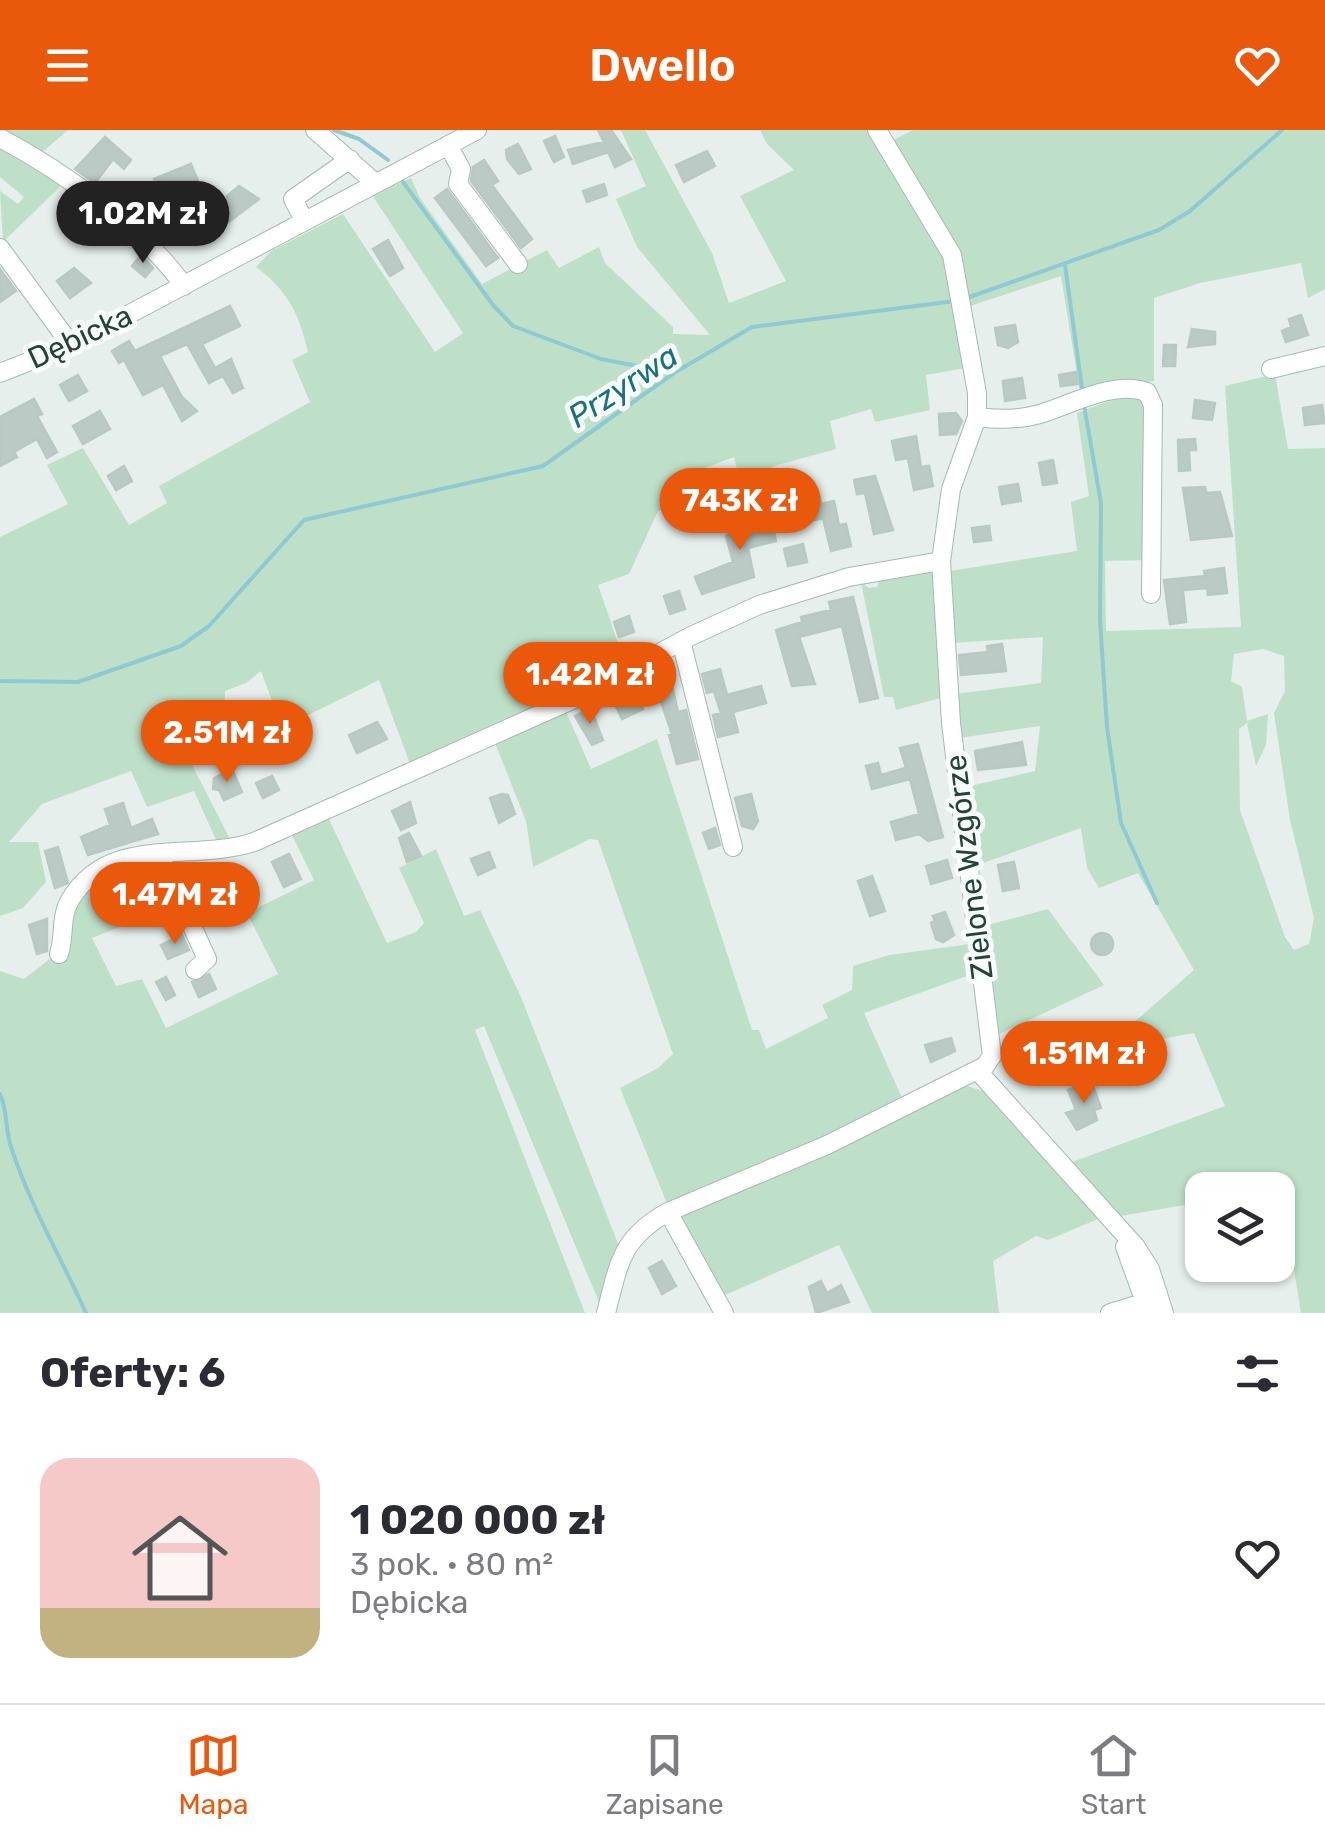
<!DOCTYPE html>
<html lang="pl">
<meta charset="utf-8">
<style>
body{margin:0;font-family:Rubik,sans-serif;background:#f2f2f3;color:#2b2b33;height:100vh;display:flex;flex-direction:column;font-size:38px;white-space:nowrap}
*{box-sizing:border-box;margin:0}
p{font-size:32px;color:#7c7c81}
.icon{flex:none;width:55px;height:55px;fill:none;stroke:currentColor;stroke-width:2;stroke-linecap:round;stroke-linejoin:round}
.map{position:relative;height:1183px;overflow:hidden}
.drawer{display:flex;flex-direction:column;background:#fff;flex:1}
.drawer>*{flex:none}
.fabs{position:absolute;left:1185px;top:1042px;display:grid;gap:20px}
.fabs a{display:grid;place-items:center;width:110px;height:110px;border-radius:20px;background:#fff;box-shadow:0 2px 8px #0004;font-size:50px}
.price{position:absolute;translate:-50% -85px;padding:0 22px;border-radius:35px;background:#ea580c;color:#fff;font-size:32px;line-height:65px;filter:drop-shadow(0 2px 5px #0008)}
.price::after{content:'';position:absolute;left:50%;top:60px;width:30px;height:22px;margin-left:-15px;background:inherit;clip-path:polygon(0 0,100% 0,50% 100%)}
.price.on{background:#222;color:#fff}
ul{padding:0;list-style:none}
li{display:flex;align-items:center;gap:30px;height:250px;padding:0 40px}
li+li{border-top:2px solid #e1e1e2}
li span{display:grid;place-items:center;flex:none;width:280px;height:200px;border-radius:30px;color:#555}
li>.icon{margin-inline-start:auto}
span .icon{width:120px;height:120px;fill:#fffc;stroke-width:1}
li b{font-size:42px}
h2{display:flex;justify-content:space-between;align-items:center;height:120px;padding:0 40px;font-size:42px}
header{display:flex;justify-content:space-between;align-items:center;height:130px;padding:0 40px;background:#ea580c;color:#fff;font-size:45px;font-weight:600}
.tabs{display:flex;justify-content:space-around;align-items:center;height:140px;border-top:2px solid #e1e1e2;background:#fff;font-size:28px;color:#7c7c81}
.tabs a{display:grid;justify-items:center;gap:5px}
.tabs .on{color:#ea580c}
.map>svg:first-child{display:block}
</style>
<header><svg class="icon" aria-label="menu" viewBox="0 0 24 24"><path d="M4 6h16M4 12h16M4 18h16"/></svg>Dwello<svg class="icon" aria-label="heart" viewBox="0 0 24 24"><path d="M12 20l-8-8c-3-5 5-10 8-4 3-6 11-1 8 4z"/></svg></header>
<div class="map">
<svg width="1325" height="1183" viewBox="0 0 1325 1183">
<rect width="100%" height="100%" fill="#e6efeb"/>
<!-- green -->
<path fill="#bfe0c8" fill-rule="evenodd" d="M0,0H68L39,25Z
M621,0H645L712,123L729,173L786,151L740,66L794,40L767,14L760,0H871L950,133L965,238L926,245L930,280L875,292L871,279L830,291L836,319L774,336L741,357L734,327L699,340L705,364L658,381L629,444L598,455L626,536L410,634L379,550L282,598L261,541L246,553L225,561L223,604L211,609L201,591L186,602L192,617L185,621L231,711L217,712L194,661L147,677L131,641L42,674L9,712H38L46,752L23,778L0,786V407L68,374L47,335L83,318L129,395L167,373L159,356L310,272L292,230L308,222C299,183 288,161 256,137L271,121L343,84L435,222L463,203L372,65L411,48L420,68L482,154L547,120L559,138L599,117L605,133L673,197V204L710,205L637,117L616,69L646,56Z
M913,0H1325V159L1308,168L1301,133L1200,153L1154,168V251L1080,263L1061,146L970,176L889,12Z
M0,14L63,54L3,112L0,61L18,74L24,67L0,47Z
M1275,244L1288,319L1325,318V1183H1301L1289,1108L1278,1121V1060H1202V1072L1121,1086L1072,1032L1225,976L1194,903L1145,912L1131,895L1194,840L1138,743L1099,758L1087,738L1081,698L975,736L966,657L1035,641L1040,596L959,608L955,564L1041,553L1043,507L952,513L950,441L1077,421L1071,372L1089,366L1077,283L1132,262L1146,273L1148,430L1105,431L1106,501L1241,497L1225,256ZM1263,519L1284,526L1285,561L1274,583L1290,690L1314,788L1309,814L1294,820L1285,807L1240,680L1239,599L1247,593L1256,636L1266,615L1268,584L1247,591L1242,557L1231,551L1234,524Z
M932,442L939,447L944,567L896,580L893,567H884L861,452L869,458L877,457L880,449Z
M565,579L591,639L657,609L752,900H759L766,919L828,888L822,875L852,860L853,836L889,825L970,814L975,843L864,883L903,970L810,1017L668,1076L620,958L658,938L673,924L598,710L590,709L533,737L526,691L493,608Z
M328,687L387,813L416,802L424,793L399,738L436,719L464,786L480,780L521,867L619,1116L601,1177L484,896L475,900L585,1183H0V841L24,849L55,825L71,778L91,754L125,735L122,742L144,787L92,808L116,856L142,849L166,898L278,844L247,783L314,750L291,703Z
M1048,779L1104,855L997,905L980,797Z
M964,955L983,961L1098,1089L1048,1110L1036,1106L993,1131L999,1183H872L839,1115L723,1166L680,1091L685,1081Z"/>
<g fill="none" stroke-linecap="round" stroke-linejoin="round">
<!-- stream -->
<path stroke="#8ec9d4" stroke-width="4" d="M334,0L359,9L388,30
M403,52L493,175L513,196L601,229L674,243
M1065,135L1082,258
M964,169L1159,100L1190,81L1282,0
M1084,275L1101,373L1100,490L1107,597L1121,693L1157,773
M0,551L78,552L181,516L209,496L304,390L543,336L674,243L752,197L955,171
M0,964C8,982 5,999 11,1017C30,1075 61,1128 86,1183"/>
</g>
<!-- building -->
<path fill="#bbcac4" stroke="#b8c9c2" stroke-width="2.5" d="M598,0H611L631,29L615,37L608,22L573,34L568,20L604,12Z
M555,6L564,27L554,32L544,11Z
M105,7L131,30L124,39L113,29L95,53L75,39Z
M518,14L531,39L519,44L507,29L506,20Z
M707,21L715,36L684,52L676,35Z
M484,30L498,51L492,55L532,109L521,118L471,51L473,37Z
M191,34L198,51L159,61L154,49Z
M604,54L607,65L587,72L583,61Z
M239,56L259,69L217,101L207,83Z
M447,59L498,128L486,136L435,68Z
M145,63L153,80L140,90L126,78Z
M97,86L111,98L95,114L83,102Z
M388,110L403,138L390,146L373,119Z
M141,125L153,138L145,147L132,136Z
M74,138L91,153L70,168L57,151Z
M0,139L16,161L0,172Z
M230,176L240,196L202,214L215,238L231,229L243,258L233,263L223,246L209,253L187,214L160,226L182,267L197,281L182,291L163,255L143,265L124,230L119,233L112,221L129,211L135,221Z
M1301,185L1308,205L1286,212L1282,201L1291,197L1289,189Z
M1015,195L1018,212L1008,218L998,215L995,198Z
M1192,199L1215,202V214L1188,217Z
M1164,215H1176L1175,236H1163Z
M1076,242L1078,254L1061,256L1059,245Z
M78,245L87,261L69,271L60,255Z
M1022,248L1025,268L1005,271L1003,251Z
M34,269L42,284L37,286L57,322L47,328L37,309L14,322L17,327L0,336V287Z
M1195,270L1215,273L1212,290L1193,288Z
M1322,275L1325,293L1305,295L1303,278Z
M100,281L110,299L83,314L73,296Z
M956,283L962,291L956,304L940,305L939,284Z
M916,306L921,337L929,336L933,356L914,360L908,328L896,330L892,311Z
M1195,309L1196,320H1189L1190,340L1179,341L1178,310Z
M1053,330L1057,353L1043,355L1039,333Z
M124,336L132,351L116,360L108,346Z
M875,346L893,400L874,404L865,363L857,364L854,350Z
M1018,354L1021,371L1002,374L999,357Z
M1205,357L1206,363L1220,362L1232,406L1191,410L1183,358Z
M819,366L821,374L834,371L839,395L846,394L851,416L831,421L823,388L805,392L800,371Z
M769,381L776,411L748,418L754,447L702,464L695,447L733,432L726,406L740,396L739,388Z
M989,396L991,410L974,412L972,398Z
M803,414L807,432L788,436L784,419Z
M1224,438L1227,463L1208,465L1207,458L1183,460L1186,492L1170,494L1164,450L1205,446L1204,441Z
M679,461L685,479L670,484L664,466Z
M853,467L878,568L860,572L842,496L799,507L815,554L792,556L776,500L802,492L801,487L831,480L829,472Z
M629,486L634,502L619,507L614,492Z
M1002,514L1006,541L961,545L959,525L988,522L987,516Z
M720,539L727,565L761,556L766,573L733,582L738,602L718,607L713,585L721,583L714,561L707,563L702,544Z
M669,542L678,582L686,580L698,629L677,634L669,605L672,604L653,548Z
M630,562L643,579L622,589L613,570Z
M591,579L603,610L592,615L575,586Z
M377,592L387,609L357,623L349,605Z
M1022,612L1026,635L978,640L975,621Z
M918,614L943,707L928,711L919,704L896,710L891,692L919,684L910,649L872,659L866,636L878,633L881,645L906,638L900,618Z
M232,639L242,662L224,670L219,660L213,659L214,648Z
M272,646L279,660L263,668L256,653Z
M502,664L508,665L515,684L499,693L490,668Z
M751,664L758,691L753,699L742,696L735,668Z
M410,672L416,693L401,700L392,681Z
M123,673L131,698L152,689L158,704L88,725L81,707L110,695L105,679Z
M715,698L720,715L709,719L703,703Z
M409,703L421,726L407,732L399,708Z
M58,717L68,753L55,758L45,721Z
M489,722L495,737L478,745L471,729Z
M289,724L301,749L284,757L272,732Z
M947,730L952,748L931,754L926,736Z
M1014,732L1019,758L1003,761L998,735Z
M202,735L215,774L199,782L183,745Z
M872,746L885,781L870,786L858,751Z
M158,753L168,774L153,781L143,760Z
M246,760L254,775L243,780L235,766Z
M945,782L954,805L943,812L936,809L931,793L935,791L933,786Z
M47,789V821L37,824L29,795Z
M1091 814a11 11 0 1 1 22 0a11 11 0 1 1-22 0Z
M182,805L189,820L168,829L161,815Z
M209,844L216,859L199,867L192,852Z
M166,847L175,865L166,870L156,852Z
M1107,901L1111,913L1089,921L1084,909Z
M951,908L955,921L931,932L925,915Z
M1085,954L1086,959L1093,956L1101,978L1094,980L1097,990L1077,1000L1066,983L1076,980L1068,960Z
M662,1131L676,1156L662,1164L649,1138Z
M821,1151L827,1163L841,1155L849,1172L816,1183L809,1157Z"/>
<g fill="none" stroke-linecap="round" stroke-linejoin="round">
<!-- minor casing -->
<g stroke="#a8b8b2" stroke-width="20">
<path id="minor" d="M315,0L374,52
M0,8C61,40 144,99 184,156
M448,15L461,39L458,54L518,134
M304,90L293,69L350,29
M0,118L71,215
M1271,239L1325,226
M0,243L71,215L477,0
M977,287C998,290 1018,290 1040,284C1073,274 1114,250 1147,262L1153,275L1151,464
M681,511L733,717
M159,724L207,829L195,840
M59,824C65,806 60,787 70,770C110,703 190,733 254,712L574,569L691,506L759,475L849,447L941,431L951,359L977,287V263L952,125L877,0
M977,940L1136,1117L1150,1139L1164,1183
M1125,1117L1149,1183
M606,1183C619,1133 621,1108 668,1082
M724,1183L668,1082L827,1015L985,936L992,926L951,593L941,431
M1110,1183L1146,1172"/>
</g>
<!-- minor -->
<use href="#minor" stroke="#fff" stroke-width="18"/>
</g>
<g text-anchor="middle" stroke-width="10" stroke-linejoin="round" paint-order="stroke">
<!-- street labels -->
<g font-size="30" fill="#24423a" stroke="#f7fbf9">
<text transform="translate(80 207) rotate(-25)" y="10">Dębicka</text>
<text transform="translate(969 737) rotate(-97)" y="10">Zielone Wzgórze</text>
</g>
<!-- water labels -->
<g font-size="32" font-style="italic" fill="#1c6f80" stroke="#f7fbf9">
<text transform="translate(623 256) rotate(-33)" y="11">Przyrwa</text>
</g>
</g>
</svg>
<div class="fabs">
<a><svg class="icon" aria-label="layers" viewBox="0 0 24 24"><path d="M12 4l9 5-9 5-9-5zM3 14l9 5 9-5"/></svg></a>
</div>
<b class="price on" style="left:143px;top:136px">1.02M zł</b>
<b class="price" style="left:740px;top:423px">743K zł</b>
<b class="price" style="left:590px;top:597px">1.42M zł</b>
<b class="price" style="left:227px;top:655px">2.51M zł</b>
<b class="price" style="left:175px;top:817px">1.47M zł</b>
<b class="price" style="left:1084px;top:976px">1.51M zł</b>
</div>
<section class="drawer">
<h2>Oferty: 6<svg class="icon" aria-label="filters" viewBox="0 0 24 24"><path d="M4 7h16M4 17h16"/><circle cx="9" cy="7" r="2"/><circle cx="15" cy="17" r="2"/></svg></h2>
<ul>
<li><span style="background:linear-gradient(#f6c9c9 75%,#c2b280 0)"><svg class="icon" aria-label="home" viewBox="0 0 24 24"><path d="M3 11l9-7 9 7M6 9v11h12V9"/></svg></span><div><b>1 020 000 zł</b><p>3 pok. · 80 m²</p><p>Dębicka</p></div><svg class="icon" aria-label="heart" viewBox="0 0 24 24"><path d="M12 20l-8-8c-3-5 5-10 8-4 3-6 11-1 8 4z"/></svg></li>
</ul>
</section>
<nav class="tabs">
<a class="on"><svg class="icon" aria-label="map" viewBox="0 0 24 24"><path d="M3 6l6-2 6 2 6-2v14l-6 2-6-2-6 2zM9 4v14M15 6v14"/></svg>Mapa</a>
<a><svg class="icon" aria-label="saved" viewBox="0 0 24 24"><path d="M7 4h10v16l-5-4-5 4z"/></svg>Zapisane</a>
<a><svg class="icon" aria-label="home" viewBox="0 0 24 24"><path d="M3 11l9-7 9 7M6 9v11h12V9"/></svg>Start</a>
</nav>
